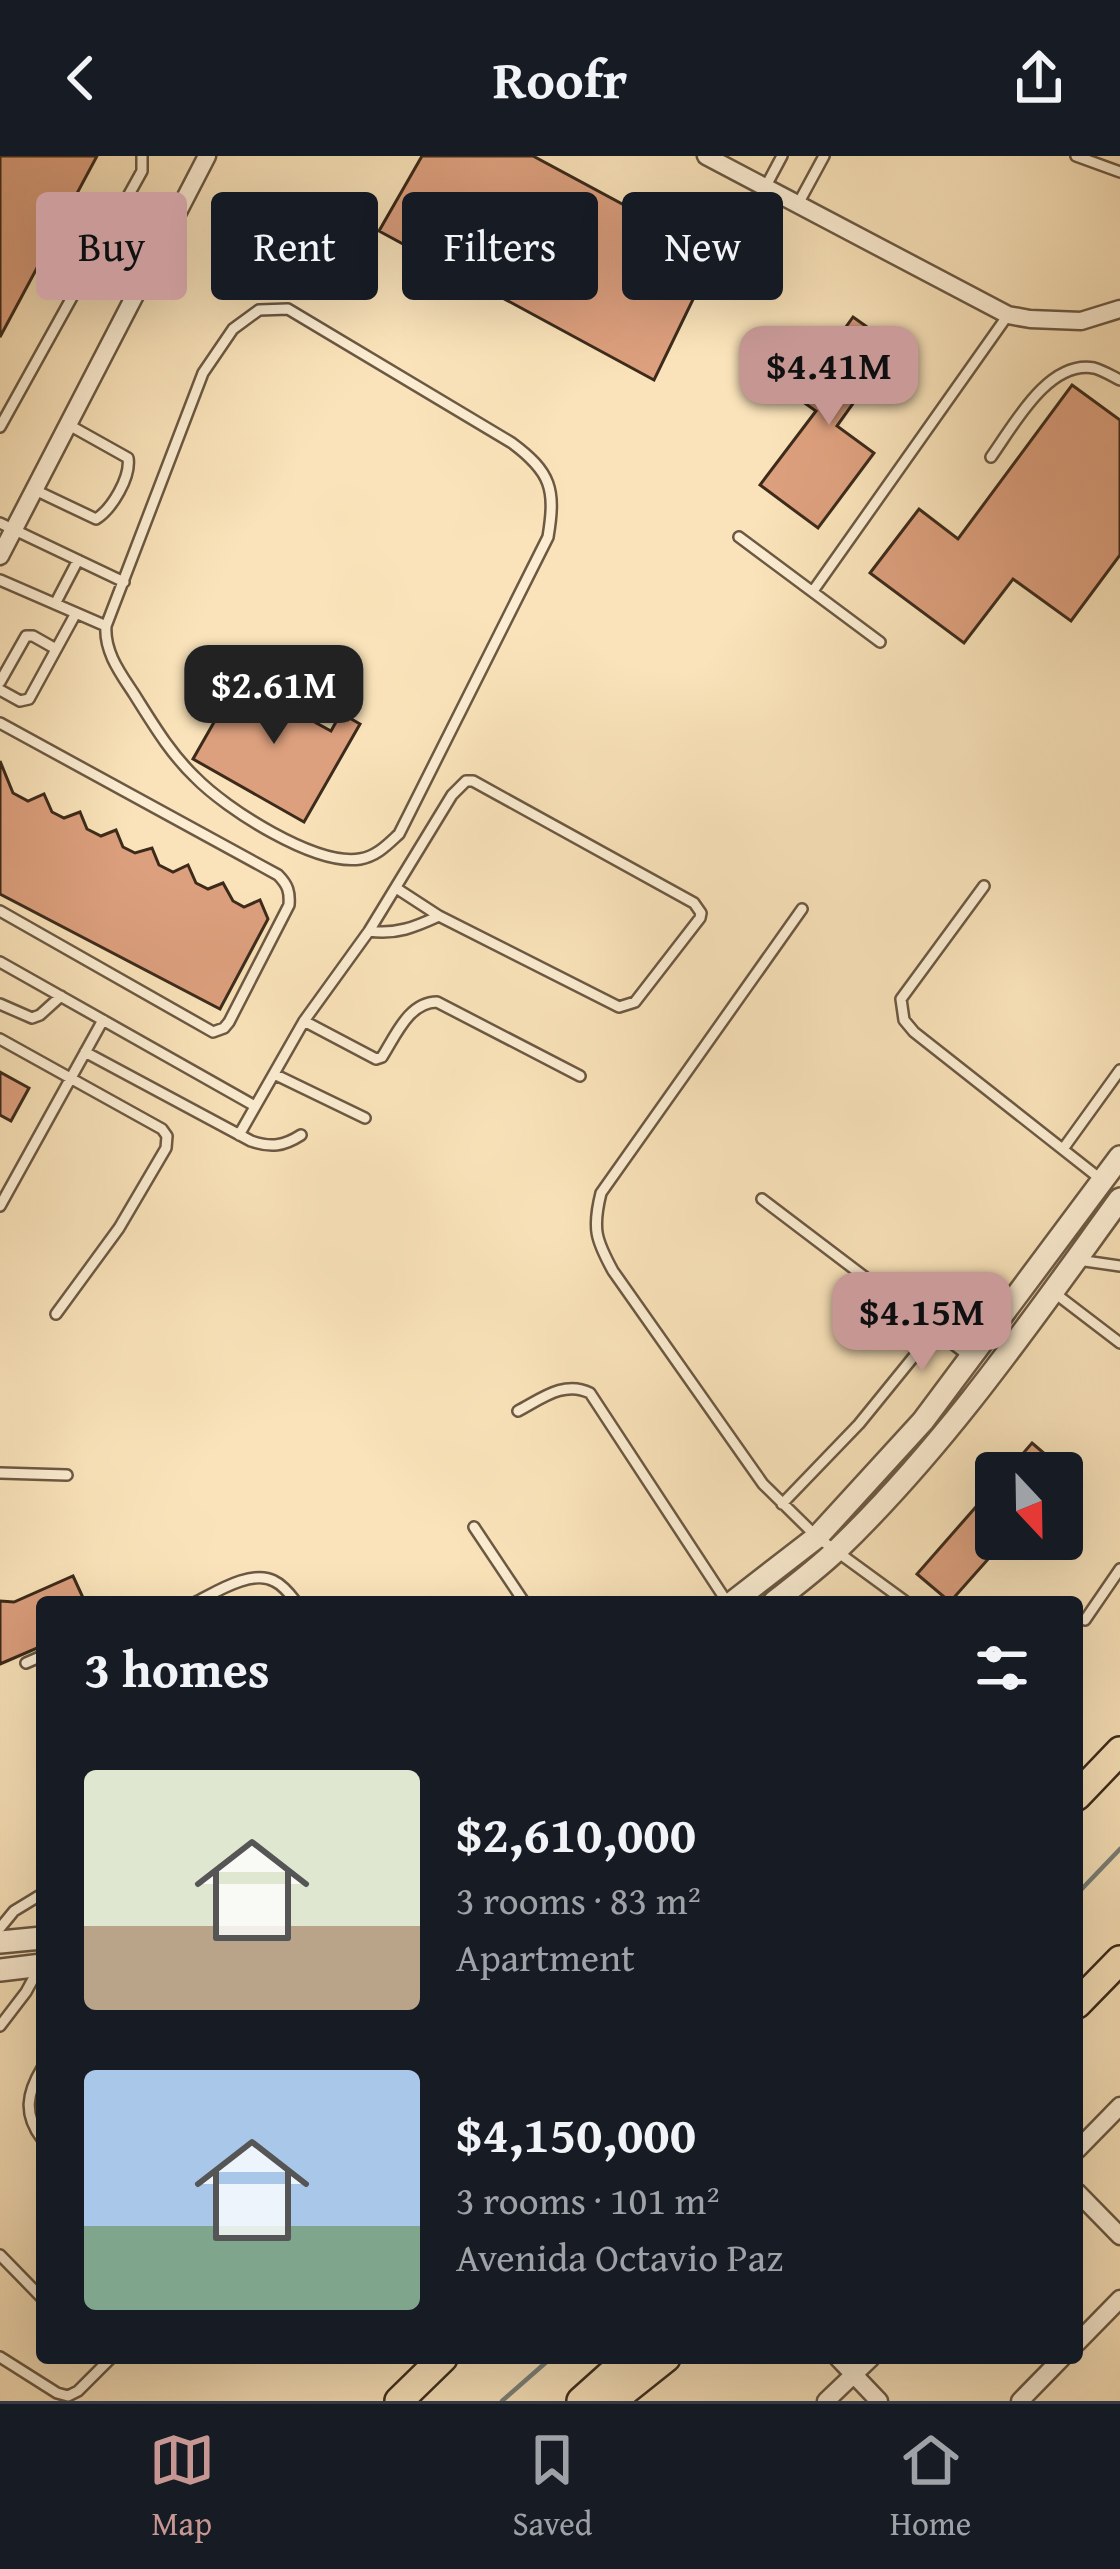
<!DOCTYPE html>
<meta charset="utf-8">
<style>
body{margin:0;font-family:"Gentium Book Plus",serif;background:#20242c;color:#f1f3f6;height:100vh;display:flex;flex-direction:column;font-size:45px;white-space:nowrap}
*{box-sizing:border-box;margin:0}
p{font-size:39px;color:#9ea1a6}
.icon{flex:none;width:66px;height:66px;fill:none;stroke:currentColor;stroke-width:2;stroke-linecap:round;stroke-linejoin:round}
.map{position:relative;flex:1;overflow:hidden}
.drawer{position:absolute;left:36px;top:1440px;width:1047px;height:768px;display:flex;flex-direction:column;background:#171b24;border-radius:12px;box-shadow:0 12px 48px #0002}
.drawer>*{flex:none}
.guide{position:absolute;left:36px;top:36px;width:1050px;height:108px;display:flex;gap:24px}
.needle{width:78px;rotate:158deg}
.fabs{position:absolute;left:975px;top:1296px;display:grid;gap:24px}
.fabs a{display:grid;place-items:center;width:108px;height:108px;border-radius:12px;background:#171b24;box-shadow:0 12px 48px #0002;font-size:60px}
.price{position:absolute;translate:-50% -102px;padding:0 27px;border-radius:24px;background:#c59692;color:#111;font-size:39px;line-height:78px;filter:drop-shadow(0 3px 6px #0008)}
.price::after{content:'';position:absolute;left:50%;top:72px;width:36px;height:27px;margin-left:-18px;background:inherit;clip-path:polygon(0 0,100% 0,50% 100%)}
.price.on{background:#222;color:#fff}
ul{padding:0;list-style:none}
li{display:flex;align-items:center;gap:36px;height:300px;padding:0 48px}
li span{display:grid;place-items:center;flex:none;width:336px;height:240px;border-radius:12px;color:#555}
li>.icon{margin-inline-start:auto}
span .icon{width:144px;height:144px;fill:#fffc;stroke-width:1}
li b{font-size:51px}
h2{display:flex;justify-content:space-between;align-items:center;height:144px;padding:0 48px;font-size:51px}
.pill{padding:0 42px;border-radius:12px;background:#171b24;box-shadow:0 12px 48px #0002;font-size:42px;line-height:108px}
.pill.on{background:#c59692;color:#111}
header{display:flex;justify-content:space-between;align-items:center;height:156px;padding:0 48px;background:#171b24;font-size:54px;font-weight:700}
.menu{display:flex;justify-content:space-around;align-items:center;height:168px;border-top:3px solid #363941;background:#171b24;font-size:33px;color:#9ea1a6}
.menu a{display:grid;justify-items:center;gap:6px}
.menu .on{color:#c59692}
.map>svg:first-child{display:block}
</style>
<header><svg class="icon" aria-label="back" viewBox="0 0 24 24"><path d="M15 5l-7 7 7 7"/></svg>Roofr<svg class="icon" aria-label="share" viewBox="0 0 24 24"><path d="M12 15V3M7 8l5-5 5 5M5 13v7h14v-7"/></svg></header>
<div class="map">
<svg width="1120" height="2245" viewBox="0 0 1120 2245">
<rect width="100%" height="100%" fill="#fae3ba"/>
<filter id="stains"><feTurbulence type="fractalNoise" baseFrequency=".00167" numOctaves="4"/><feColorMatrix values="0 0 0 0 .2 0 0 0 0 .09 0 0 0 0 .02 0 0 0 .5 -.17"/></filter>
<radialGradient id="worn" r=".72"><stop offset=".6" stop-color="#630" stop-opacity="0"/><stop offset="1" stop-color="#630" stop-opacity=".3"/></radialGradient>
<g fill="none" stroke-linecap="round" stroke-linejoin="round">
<!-- stream -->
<path stroke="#7a817b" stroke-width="4.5" d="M1077,1738L1120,1693
M502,2245L551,2202"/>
</g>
<!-- building -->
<path fill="#dda07e" stroke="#3c2b1b" stroke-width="3" d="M0,0H97L0,181Z
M422,0H533L715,98L654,224L379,75Z
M853,161L894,190L837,270L874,297L818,372L760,329L816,255L796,241Z
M1072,229L1120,264V399L1071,465L1013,423L964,487L870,417L919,353L958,383Z
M245,512L287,536L280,547L331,575L341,557L360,568L304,666L193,603Z
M0,605L13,637L28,645L44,638L52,656L64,662L80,656L87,673L101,680L116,674L123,691L135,697L152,692L159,709L173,716L188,709L196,727L208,733L223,727L233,745L244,751L260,744L268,763L220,853L0,738Z
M0,916L29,932L11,965L0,959Z
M1032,1287L1067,1317H1006Z
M996,1328V1383H1006L950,1446L917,1418Z
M73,1420L85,1446H42V1490L0,1508V1445L14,1446Z"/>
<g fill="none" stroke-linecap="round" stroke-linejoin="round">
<!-- service casing -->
<g stroke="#6c5943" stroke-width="14">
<path id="service" d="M1076,0L1120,16
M766,30L782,0
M798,48L824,0
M95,103L142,127
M288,153L512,287C551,316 556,333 548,381L399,678C387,689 377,700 360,703C315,710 226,653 195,621C170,597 153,568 134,538C121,518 104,496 106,470L203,217L233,173L259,154Z
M0,271L142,15V0
M991,301C1014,269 1048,204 1094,212C1102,214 1112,220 1120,224
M35,334L96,363C112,353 131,321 128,302L69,269
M0,367L124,426
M739,381L880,486
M0,424L106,470
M813,435L1008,159
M55,448L78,404
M0,526L26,480H33L56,493
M0,534L20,545L29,543L76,457
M0,567L278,719C288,729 290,736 289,749L229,866L224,872L213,876L0,755
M984,730L901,843L904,864L914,876L1103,1025
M802,753L601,1037C592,1073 596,1084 613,1115L763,1328L817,1381L906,1446
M369,775C396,779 415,771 439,760
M0,806L255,950
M0,848L32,862L40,859L61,840
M304,865L376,903L382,901C396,879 409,846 437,846L580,920
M0,883L162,973L167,980L166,992L119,1072L56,1158
M85,896L251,985C271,992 284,990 301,979
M274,918L365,962
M239,979L304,865L369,775L452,639L466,625H473L694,747L701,757L700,762L635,846L619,851L439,760L396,732
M1063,993L1120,914
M762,1043L970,1201
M0,1050L103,864
M1078,1104L1120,1110
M1052,1135L1120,1187
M518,1255C541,1243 564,1224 590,1237L727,1446
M0,1317L67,1319
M782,1348L859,1268L924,1188
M474,1371L524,1446
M196,1446C216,1436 252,1413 274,1425C283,1429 290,1438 296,1446
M1085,1464L1120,1413
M26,1507L42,1500
M0,1772L14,1755L42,1738
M0,1870L26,1836L38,1814
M42,1912C27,1937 23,1958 42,1983
M0,2099L42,2142
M0,2201L57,2237L68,2240L78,2235L111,2202"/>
</g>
<!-- minor casing -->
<g stroke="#6c5943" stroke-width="21">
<path id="minor" d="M706,0L1008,159L1030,163L1081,165L1120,153
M0,400L207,0
M1077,1994L1120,1950
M1077,2036L1120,2080
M1077,2187L1120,2143
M838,2202L879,2245
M826,2245L871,2202
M1020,2245L1062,2202"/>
</g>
<!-- tertiary casing -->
<g stroke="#6c5943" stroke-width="26">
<path id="tertiary" d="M733,1446L817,1381L923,1265L1120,1001
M774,1446C796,1429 818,1412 838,1393C946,1289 1032,1164 1120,1043
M0,1786L42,1782
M0,1814L42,1809"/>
</g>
<!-- trunk casing -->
<g stroke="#3c2b1b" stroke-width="32">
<path id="trunk" d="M1077,1640L1120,1595
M1077,1848L1120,1804
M399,2245L443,2202
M581,2245L629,2202
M612,2245L666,2202"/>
</g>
<!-- service -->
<use href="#service" stroke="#fcedd2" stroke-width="9"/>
<!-- minor -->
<use href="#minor" stroke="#fcedd2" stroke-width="16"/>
<!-- tertiary -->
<use href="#tertiary" stroke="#fcedd2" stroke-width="21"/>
<!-- trunk -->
<use href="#trunk" stroke="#fae3ba" stroke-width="27"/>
</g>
<rect width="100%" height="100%" filter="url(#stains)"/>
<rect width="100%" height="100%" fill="url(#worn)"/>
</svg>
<div class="fabs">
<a><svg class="needle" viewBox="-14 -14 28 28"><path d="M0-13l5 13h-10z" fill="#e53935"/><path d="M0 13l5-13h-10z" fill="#9ea1a6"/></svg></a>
</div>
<b class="price" style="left:829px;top:272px">$4.41M</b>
<b class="price on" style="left:274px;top:591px">$2.61M</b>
<b class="price" style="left:922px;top:1218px">$4.15M</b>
<div class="guide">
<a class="pill on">Buy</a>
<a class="pill">Rent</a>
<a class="pill">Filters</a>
<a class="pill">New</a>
</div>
<section class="drawer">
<h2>3 homes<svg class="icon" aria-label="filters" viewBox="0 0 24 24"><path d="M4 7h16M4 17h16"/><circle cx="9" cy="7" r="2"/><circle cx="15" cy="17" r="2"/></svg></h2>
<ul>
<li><span style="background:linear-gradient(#dfe7d0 65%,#b9a48a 0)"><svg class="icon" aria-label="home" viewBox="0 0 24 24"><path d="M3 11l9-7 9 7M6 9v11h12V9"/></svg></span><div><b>$2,610,000</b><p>3 rooms · 83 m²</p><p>Apartment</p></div></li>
<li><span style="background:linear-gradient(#a9c7e8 65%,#7fa58c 0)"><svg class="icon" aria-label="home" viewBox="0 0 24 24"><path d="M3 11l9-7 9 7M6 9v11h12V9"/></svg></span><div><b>$4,150,000</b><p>3 rooms · 101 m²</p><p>Avenida Octavio Paz</p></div></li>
</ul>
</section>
</div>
<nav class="menu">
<a class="on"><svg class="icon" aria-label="map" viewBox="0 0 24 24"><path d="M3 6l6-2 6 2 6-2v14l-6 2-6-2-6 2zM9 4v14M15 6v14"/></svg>Map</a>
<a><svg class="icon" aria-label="saved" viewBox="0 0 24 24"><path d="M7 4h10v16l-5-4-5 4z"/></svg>Saved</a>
<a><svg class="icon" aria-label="home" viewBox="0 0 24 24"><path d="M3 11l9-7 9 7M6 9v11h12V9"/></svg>Home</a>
</nav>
